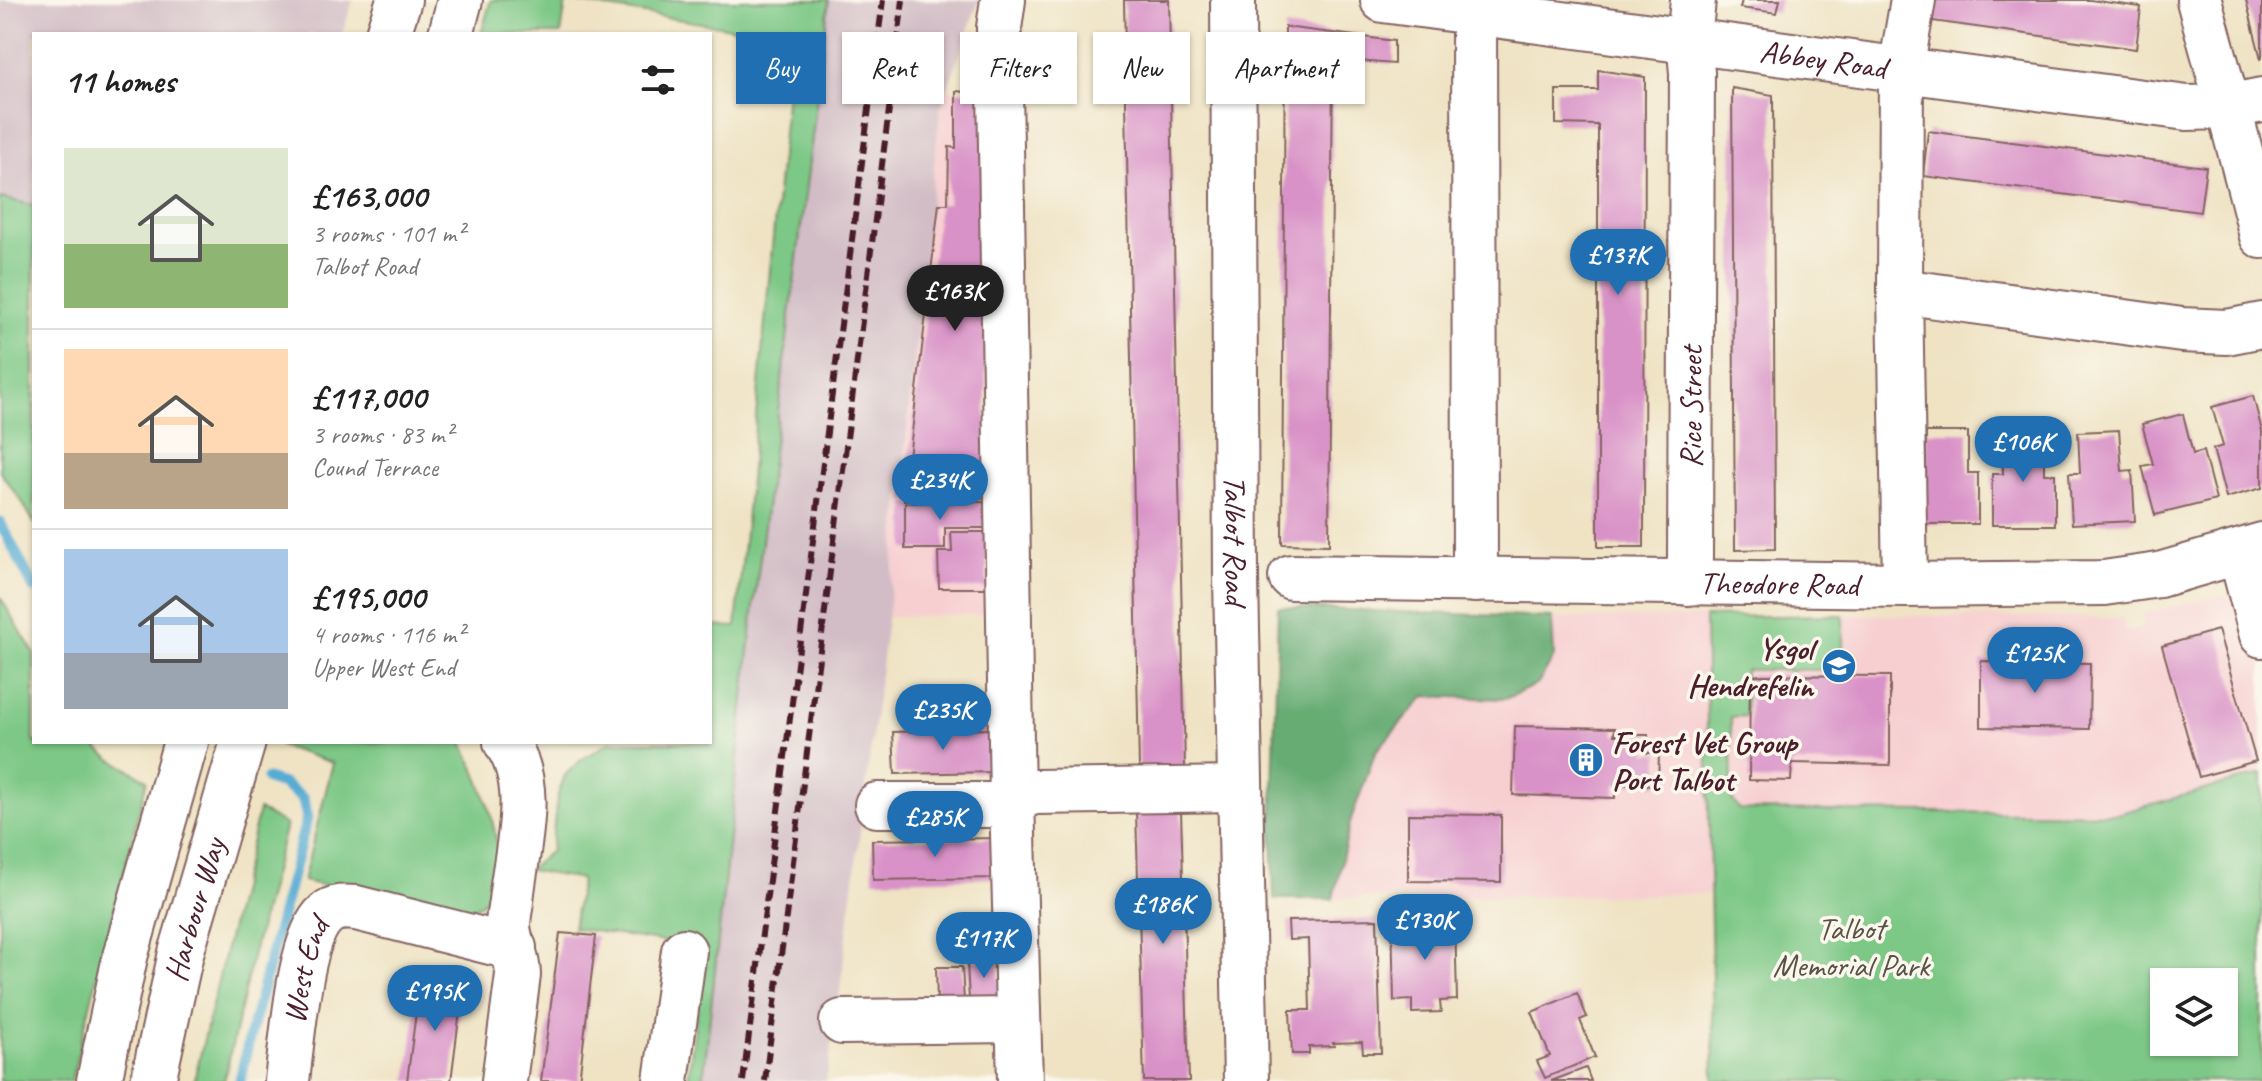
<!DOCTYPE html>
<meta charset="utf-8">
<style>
body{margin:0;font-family:Caveat,sans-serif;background:#f6f6f6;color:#222;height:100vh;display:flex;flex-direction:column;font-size:30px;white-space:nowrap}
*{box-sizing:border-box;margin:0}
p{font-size:26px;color:#767676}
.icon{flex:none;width:44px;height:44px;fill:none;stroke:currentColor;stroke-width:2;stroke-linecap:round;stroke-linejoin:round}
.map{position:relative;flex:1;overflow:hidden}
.sheet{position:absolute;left:32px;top:32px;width:680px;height:712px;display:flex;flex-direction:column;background:#fff;border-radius:0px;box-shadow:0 2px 6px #0004}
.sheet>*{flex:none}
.guide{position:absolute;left:736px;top:32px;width:760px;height:72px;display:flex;gap:16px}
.fabs{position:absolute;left:2150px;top:968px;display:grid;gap:16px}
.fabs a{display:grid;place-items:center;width:88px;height:88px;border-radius:0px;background:#fff;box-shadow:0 2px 6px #0004;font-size:40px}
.price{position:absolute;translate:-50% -68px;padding:0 18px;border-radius:28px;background:#1f6fb2;color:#fff;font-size:26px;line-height:52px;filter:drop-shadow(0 2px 4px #0008)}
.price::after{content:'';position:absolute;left:50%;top:48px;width:24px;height:18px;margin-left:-12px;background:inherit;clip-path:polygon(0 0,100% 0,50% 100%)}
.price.on{background:#222;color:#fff}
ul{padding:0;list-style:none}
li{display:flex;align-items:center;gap:24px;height:200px;padding:0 32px}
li+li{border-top:2px solid #e0e0e0}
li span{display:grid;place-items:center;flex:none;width:224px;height:160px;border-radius:0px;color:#555}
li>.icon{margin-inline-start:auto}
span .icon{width:96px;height:96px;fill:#fffc;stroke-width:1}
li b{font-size:34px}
h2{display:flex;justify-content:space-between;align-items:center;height:96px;padding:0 32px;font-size:34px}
.chip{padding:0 28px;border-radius:0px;background:#fff;box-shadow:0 2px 6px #0004;font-size:28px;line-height:72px}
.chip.on{background:#1f6fb2;color:#fff}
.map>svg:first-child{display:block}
</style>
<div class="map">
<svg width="2262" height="1081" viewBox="0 0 2262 1081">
<rect width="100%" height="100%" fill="#fbf7ec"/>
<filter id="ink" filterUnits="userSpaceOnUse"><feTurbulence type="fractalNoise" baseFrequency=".0125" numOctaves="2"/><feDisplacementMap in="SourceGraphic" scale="16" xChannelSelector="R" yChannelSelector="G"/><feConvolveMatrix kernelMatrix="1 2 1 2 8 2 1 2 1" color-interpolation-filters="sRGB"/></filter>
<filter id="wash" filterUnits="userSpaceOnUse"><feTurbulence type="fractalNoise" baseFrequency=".006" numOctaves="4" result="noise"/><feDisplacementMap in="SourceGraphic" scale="32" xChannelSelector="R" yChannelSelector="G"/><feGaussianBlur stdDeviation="1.8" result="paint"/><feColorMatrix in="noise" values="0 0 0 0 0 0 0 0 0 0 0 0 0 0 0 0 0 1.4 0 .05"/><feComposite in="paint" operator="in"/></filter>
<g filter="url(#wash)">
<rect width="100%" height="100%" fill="#efe3c4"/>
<!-- built -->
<path fill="#f7cfd1" d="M946,90L983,94L988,614L887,617L940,109Z
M2262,586V774L2117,814L1741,810L1732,800L1729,616L1852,615L2122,618L2125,631L2144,627L2142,614Z
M1278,607L1552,618L1705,617L1711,894L1274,899L1272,828Z"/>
<!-- industrial -->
<path fill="#d2bdc6" d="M0,0H353L342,34H34V205L0,198Z
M829,0H979L940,109L889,604L838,1005L826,1081H703L753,614Z"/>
<!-- green -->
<path fill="#7dc886" stroke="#647458" stroke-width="2" fill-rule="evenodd" d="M491,0H829L753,614L703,1081H688L705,948L573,928L581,879L528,870L551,851L557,798L565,775L581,760L610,742H710V626L736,627L792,38L566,1L561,34H481Z
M0,198L34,205V523L21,500L0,472Z
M0,597L34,653V742H90L108,757L147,780L71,1081H0Z
M1843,615V670H1745L1746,716L1731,717L1732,800L1740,810L2117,814L2262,774V1081H1714L1705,617ZM2164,982H2224V1042H2164Z
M282,742H462C483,784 535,907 453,913L303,881L333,763L280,746Z
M259,810L286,825L253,953L224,1081H194Z"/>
<!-- forest -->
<path fill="#66ac73" stroke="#58664f" stroke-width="2" d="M1278,607L1552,618L1554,657L1538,684L1505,699L1425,696L1376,751L1351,819L1333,899H1274L1272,828Z"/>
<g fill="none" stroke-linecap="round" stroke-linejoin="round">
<!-- stream -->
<path stroke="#57acd3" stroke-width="11" d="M0,522L34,588
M240,1081L249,1039L307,818L303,799L283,784L267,779"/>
</g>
<g id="blocks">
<!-- building -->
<path fill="#d992c7" d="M1124,0H1169L1185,769H1139Z
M1742,0H1780L1777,13L1740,8Z
M1923,0H2090L2141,7L2136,49L1918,19Z
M2246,0H2262V58L2261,59Z
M1285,27L1394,41V64L1333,59L1329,545L1282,544Z
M1598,70L1645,77L1644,547H1598V125L1556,124V90H1598Z
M1732,88L1773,95L1775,549L1735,550Z
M956,91L983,94L987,498L904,500L939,204H948L949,147L956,148Z
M1928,131L2206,167L2200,212L1923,176Z
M2253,396L2262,431V488L2226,498L2213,449L2223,446L2212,407Z
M2183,414L2193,454L2203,451L2216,500L2155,515L2142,466L2153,464L2142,424Z
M2119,430L2122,471L2132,470L2135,521L2072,524L2069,473H2080L2078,432Z
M1926,432H1968V473H1978V524H1915L1916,473H1926Z
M2002,433H2044V474H2055V525H1992V474H2003Z
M987,502V528H945V549H905V503Z
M951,532H987V588H939L938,552H952Z
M2218,630L2256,761L2199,777L2162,646Z
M1981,661L2090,663L2089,729L1981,727Z
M1750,675L1890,676V765L1792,763L1791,781L1749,780Z
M1515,726L1615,728L1614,735H1648L1647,753H1659L1658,785L1615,784V798L1513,795Z
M992,729L993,772L895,774L893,732Z
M1181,810L1189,1081H1144L1136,811Z
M1408,814L1501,815V882L1408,881Z
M997,838V878L873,880L872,840Z
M1455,918L1457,1000L1440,1001L1441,1012L1412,1013V1000L1394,1001L1392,919Z
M1377,919L1381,1053H1363L1362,1042L1333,1043L1334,1046L1309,1047V1054H1292L1290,1010H1310L1308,939L1289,940L1288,921Z
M560,933L596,936L579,1081H541Z
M999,960L1000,1000L969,1001L967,961Z
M936,967H962L964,1001L937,1002Z
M420,982L463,987L451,1081H407Z
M1577,993L1587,1017L1580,1020L1595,1057L1545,1078L1537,1061L1550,1056L1532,1012Z
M1586,1068L1591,1081H1551Z"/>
</g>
</g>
<g filter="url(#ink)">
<use href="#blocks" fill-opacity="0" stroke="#846461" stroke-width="2"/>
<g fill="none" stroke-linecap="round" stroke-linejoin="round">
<!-- minor casing -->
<g stroke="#846461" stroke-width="48">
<g id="minor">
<path d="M1003,0L999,28L1012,799L1020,1081"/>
<path d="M1474,0L1475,580"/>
<path d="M2199,0C2220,79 2243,157 2262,236"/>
<path d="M1900,291L2182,330L2227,332L2262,325"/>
<path d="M2240,552L2262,635"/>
<path id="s1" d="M1291,577L1905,585L2104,583L2159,575L2262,545"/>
<path id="s2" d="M1688,583L1690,557L1692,73L1689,40L1693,0"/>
<path d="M1905,585L1900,291L1901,70L1913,0"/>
<path d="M877,805H992L1035,792L1240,789"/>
<path d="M842,1022L1018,1020"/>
<path id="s3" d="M287,1081C292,1043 299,936 326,914C335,906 345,907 356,908L514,948"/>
<path d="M504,1081L518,975C518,958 509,942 508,926C508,918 510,909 511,901C516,849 537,788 506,742"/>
<path d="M666,1081L684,951"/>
</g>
</g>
<!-- major casing -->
<g stroke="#846461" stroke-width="48">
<g id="major">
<path id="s4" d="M1233,0L1236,578L1246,1081"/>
<path id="s5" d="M1383,0L2187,108L2227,107L2262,100"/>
<path d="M388,34L399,0"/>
<path d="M451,34L460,0"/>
<path d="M99,1081L125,957L186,742"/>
<path id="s6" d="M153,1081L181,953L243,742"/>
</g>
</g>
<!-- minor -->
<use href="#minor" stroke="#fff" stroke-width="44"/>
<!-- major -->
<use href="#major" stroke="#fff" stroke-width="44"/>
<!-- rail -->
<path stroke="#4a1f2b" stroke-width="6" stroke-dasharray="12 6" stroke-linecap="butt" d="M743,1081L883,0
M765,1081L903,0"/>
</g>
</g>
<!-- icons -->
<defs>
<g id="school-disc" transform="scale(1.8)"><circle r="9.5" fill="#1f6fb2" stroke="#fbf7ec"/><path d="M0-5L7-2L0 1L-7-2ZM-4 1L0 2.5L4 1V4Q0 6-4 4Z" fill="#fff"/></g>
<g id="building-disc" transform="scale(1.8)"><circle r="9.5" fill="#1f6fb2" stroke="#fbf7ec"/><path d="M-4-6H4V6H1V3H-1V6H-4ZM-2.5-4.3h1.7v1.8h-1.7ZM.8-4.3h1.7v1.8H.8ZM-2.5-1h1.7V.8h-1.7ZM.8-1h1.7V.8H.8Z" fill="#fff"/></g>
</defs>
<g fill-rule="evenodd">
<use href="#school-disc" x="1839" y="666"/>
<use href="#building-disc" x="1586" y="760"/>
</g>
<g text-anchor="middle" stroke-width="7" stroke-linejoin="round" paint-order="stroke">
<!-- street labels -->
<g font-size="32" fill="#4a1f2b" stroke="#fbf7ec">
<text dy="11" stroke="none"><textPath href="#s5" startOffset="444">Abbey Road</textPath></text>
<text dy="11" stroke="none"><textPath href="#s2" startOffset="176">Rice Street</textPath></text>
<text dy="11" stroke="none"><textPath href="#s4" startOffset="540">Talbot Road</textPath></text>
<text dy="11" stroke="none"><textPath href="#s1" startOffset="488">Theodore Road</textPath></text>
<text dy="11" stroke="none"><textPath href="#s6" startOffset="176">Harbour Way</textPath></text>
<text dy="11" stroke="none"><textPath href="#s3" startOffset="112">West End</textPath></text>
</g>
<!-- poi labels -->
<g font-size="32" font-weight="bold" fill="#4a1f2b" stroke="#fbf7ec" text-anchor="end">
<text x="1813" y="659">Ysgol<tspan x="1813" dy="37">Hendrefelin</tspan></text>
<text x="1612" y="753" text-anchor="start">Forest Vet Group<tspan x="1612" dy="37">Port Talbot</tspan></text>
</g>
<!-- park labels -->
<g font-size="32" fill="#595246" stroke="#fbf7ec">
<text x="1851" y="939">Talbot<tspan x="1851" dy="37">Memorial Park</tspan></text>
</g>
</g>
</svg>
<div class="fabs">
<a><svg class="icon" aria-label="layers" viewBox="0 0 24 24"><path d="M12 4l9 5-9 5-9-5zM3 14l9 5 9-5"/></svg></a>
</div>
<b class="price" style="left:1618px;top:297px">£137K</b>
<b class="price on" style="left:955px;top:333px">£163K</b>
<b class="price" style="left:2023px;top:484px">£106K</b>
<b class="price" style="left:940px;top:522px">£234K</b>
<b class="price" style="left:2035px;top:695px">£125K</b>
<b class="price" style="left:943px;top:752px">£235K</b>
<b class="price" style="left:935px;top:859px">£285K</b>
<b class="price" style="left:1163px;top:946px">£186K</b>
<b class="price" style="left:1425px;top:962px">£130K</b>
<b class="price" style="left:984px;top:980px">£117K</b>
<b class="price" style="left:435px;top:1033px">£195K</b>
<div class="guide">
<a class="chip on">Buy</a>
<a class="chip">Rent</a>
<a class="chip">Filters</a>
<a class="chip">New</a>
<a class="chip">Apartment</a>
</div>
<section class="sheet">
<h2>11 homes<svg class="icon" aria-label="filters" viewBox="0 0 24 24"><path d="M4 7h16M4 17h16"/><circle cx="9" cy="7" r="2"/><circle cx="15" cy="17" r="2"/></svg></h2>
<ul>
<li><span style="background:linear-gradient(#dfe7d0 60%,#8fb573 0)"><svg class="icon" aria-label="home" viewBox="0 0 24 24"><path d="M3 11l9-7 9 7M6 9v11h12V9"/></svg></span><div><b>£163,000</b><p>3 rooms · 101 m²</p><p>Talbot Road</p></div></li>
<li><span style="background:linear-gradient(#ffd9b3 65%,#b9a48a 0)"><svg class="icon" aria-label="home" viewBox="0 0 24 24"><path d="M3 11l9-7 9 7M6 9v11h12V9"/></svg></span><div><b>£117,000</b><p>3 rooms · 83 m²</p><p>Cound Terrace</p></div></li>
<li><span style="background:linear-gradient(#a9c7e8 65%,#9aa5b1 0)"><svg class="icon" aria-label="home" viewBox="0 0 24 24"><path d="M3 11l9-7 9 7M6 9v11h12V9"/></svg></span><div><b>£195,000</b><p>4 rooms · 116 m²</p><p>Upper West End</p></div></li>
</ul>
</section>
</div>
